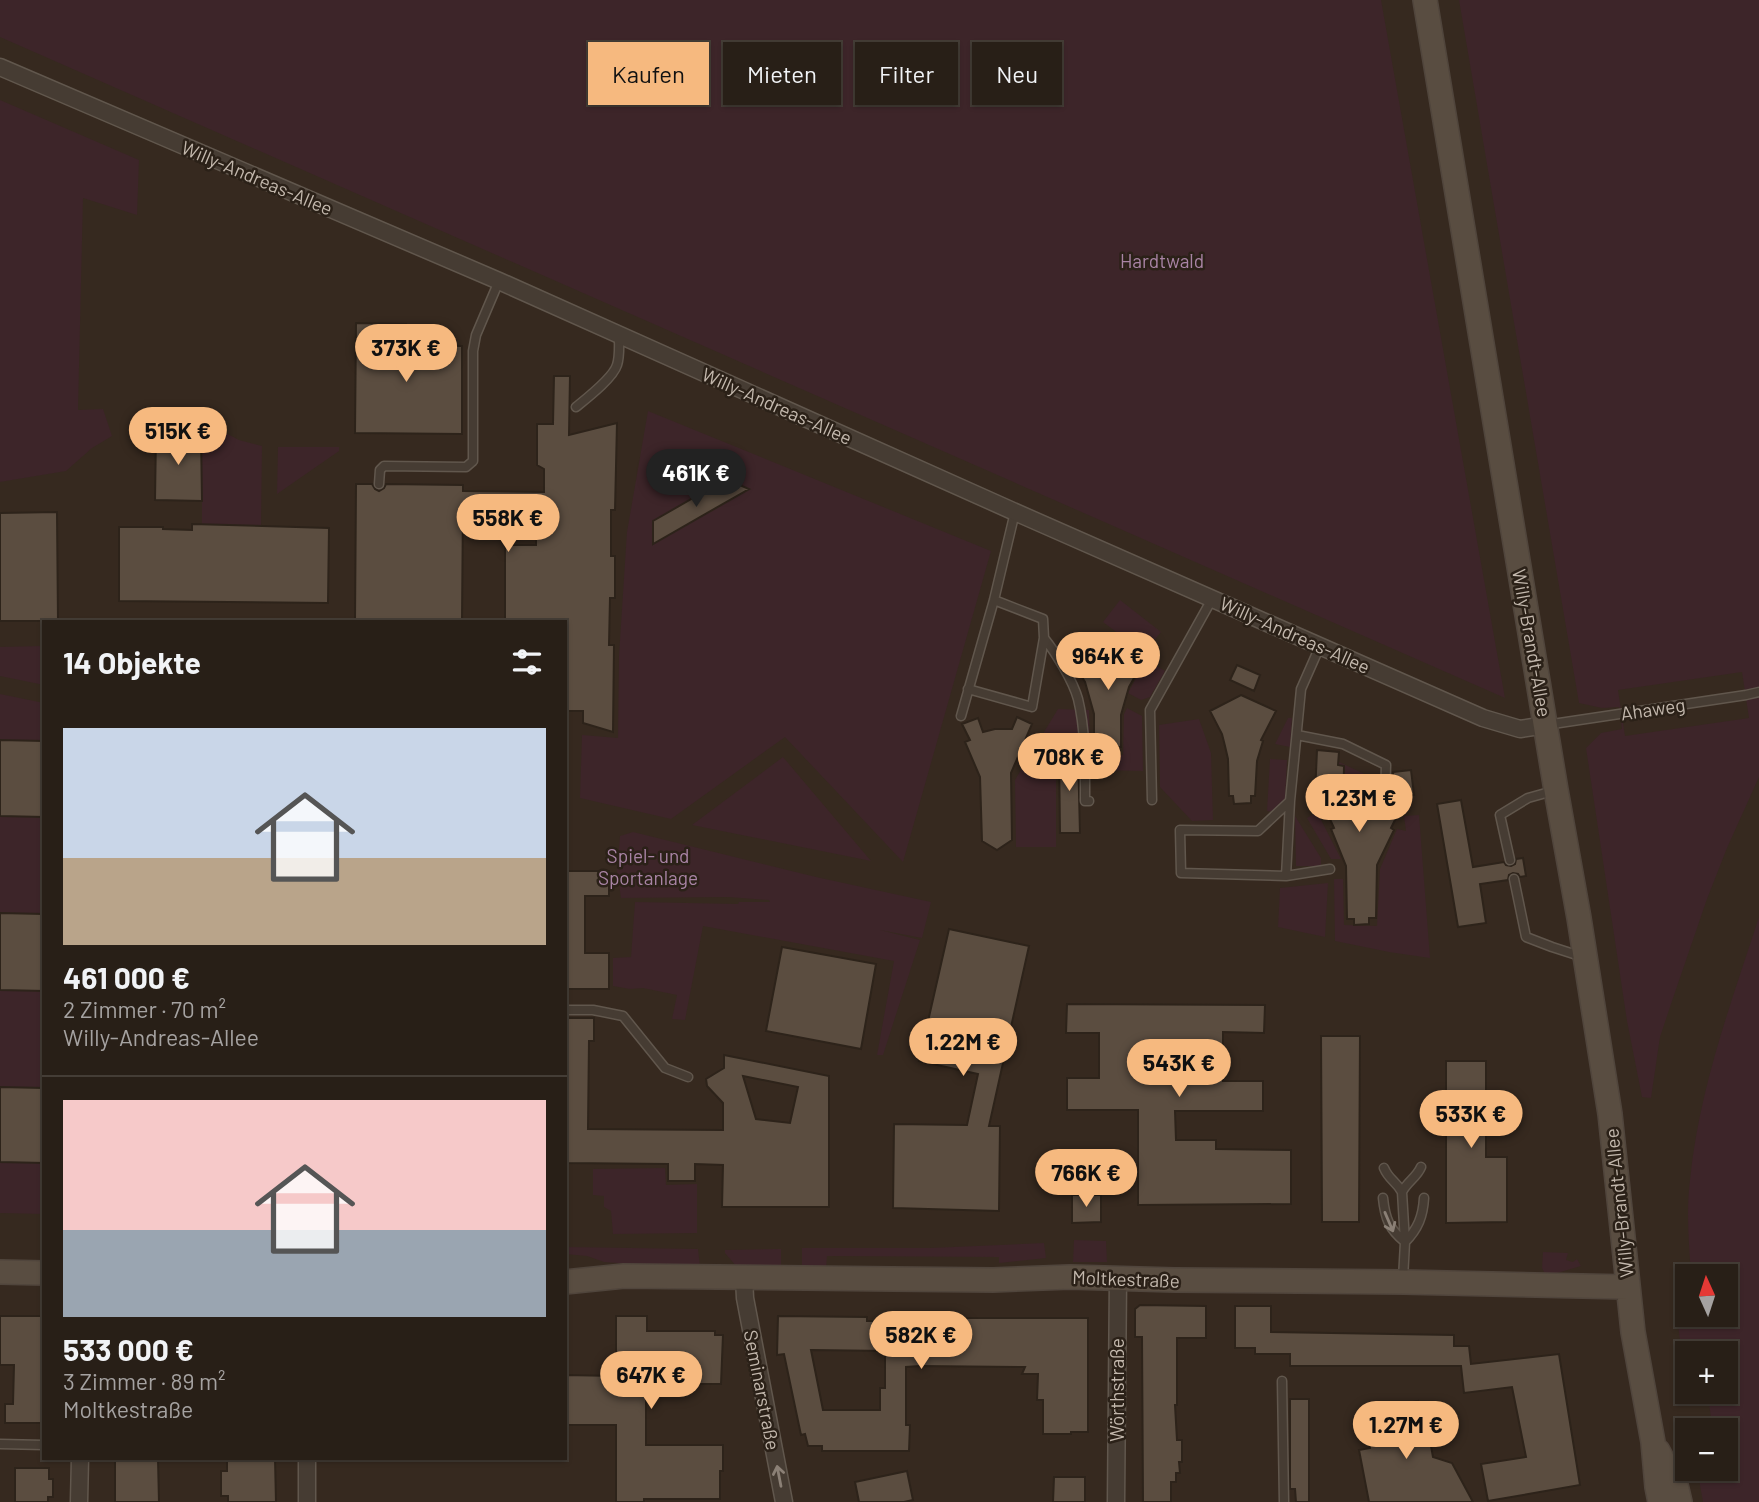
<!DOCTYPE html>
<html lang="de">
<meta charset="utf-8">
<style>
body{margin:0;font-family:Barlow,sans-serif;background:#342c24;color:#f1f3f6;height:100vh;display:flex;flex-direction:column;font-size:26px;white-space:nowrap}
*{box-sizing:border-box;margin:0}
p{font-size:23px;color:#a5a2a1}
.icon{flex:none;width:38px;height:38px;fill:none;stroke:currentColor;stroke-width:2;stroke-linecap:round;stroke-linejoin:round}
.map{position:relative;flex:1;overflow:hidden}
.panel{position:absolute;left:42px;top:620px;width:525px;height:840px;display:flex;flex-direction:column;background:#281f17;border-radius:0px;box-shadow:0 2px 5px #0004,0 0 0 2px #443d36}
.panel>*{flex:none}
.top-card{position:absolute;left:588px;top:42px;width:665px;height:63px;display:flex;gap:14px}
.needle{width:46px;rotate:357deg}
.controls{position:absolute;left:1675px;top:1264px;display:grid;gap:14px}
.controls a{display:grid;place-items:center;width:63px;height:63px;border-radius:0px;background:#281f17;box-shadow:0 2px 5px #0004,0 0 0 2px #443d36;font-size:35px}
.price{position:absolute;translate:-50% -60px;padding:0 16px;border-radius:24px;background:#f6b97f;color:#111;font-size:23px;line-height:46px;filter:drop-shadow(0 2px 4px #0008)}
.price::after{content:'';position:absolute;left:50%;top:42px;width:21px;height:16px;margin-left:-10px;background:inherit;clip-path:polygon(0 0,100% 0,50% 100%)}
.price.current{background:#222;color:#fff}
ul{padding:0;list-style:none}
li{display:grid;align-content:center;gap:14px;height:371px;padding:0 21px}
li+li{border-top:2px solid #443d36}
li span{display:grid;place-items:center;height:217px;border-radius:0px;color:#555}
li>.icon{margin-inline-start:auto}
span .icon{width:126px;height:126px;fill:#fffc;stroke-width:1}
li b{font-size:30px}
h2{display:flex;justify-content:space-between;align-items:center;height:84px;padding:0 21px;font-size:30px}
.chip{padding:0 24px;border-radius:0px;background:#281f17;box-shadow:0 2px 5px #0004,0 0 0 2px #443d36;font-size:24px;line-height:63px}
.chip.current{background:#f6b97f;color:#111}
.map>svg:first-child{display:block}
</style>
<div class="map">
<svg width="1759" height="1502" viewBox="0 0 1759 1502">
<rect width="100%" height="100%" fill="#36291f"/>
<!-- green -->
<path fill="#3d2529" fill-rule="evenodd" d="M0,0H1381L1505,698L0,37Z
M1459,0H1759V777L1727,848L1707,899L1671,1004L1660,1037L1651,1098L1642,1097L1627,1021L1586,748L1601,733L1622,729L1619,707L1602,708L1579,703ZM1742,672L1749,718L1625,736L1618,690Z
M0,100L139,160L137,215L83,198L78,410L103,409L112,436L92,448L66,471L0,482Z
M648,411L991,551L903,862L785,737L671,819L580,798L582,735L618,738L619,656L627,532Z
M186,415L213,416L216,428L239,440L262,446L261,526L202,524V434L186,433Z
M278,447H339V451L277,494Z
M1120,600L1161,632L1144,653L1103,622Z
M44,646V685L0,676V647Z
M1146,660L1165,671L1150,697L1141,700L1128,693Z
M0,694L44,703V741L0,740Z
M1127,708L1142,716L1143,771L1056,769V847H1016L1015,780L1058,709L1089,710L1090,755H1123L1124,714Z
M1288,718H1292L1290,747L1275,744Z
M1199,719L1211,753L1213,820L1192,821L1160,787L1159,725Z
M783,757L871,861L692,825Z
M1270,759L1287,760L1285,799L1275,812L1267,811Z
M1339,762L1375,779V795L1337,796Z
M1317,812L1341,859H1331L1307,818Z
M1419,815L1430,958L1389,952L1335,941L1334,879H1343L1344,925L1377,926L1380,869L1397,829L1406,831L1404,816Z
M0,816L44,817V914L0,913Z
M1295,816L1321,858V866H1296Z
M633,832L816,877L931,902L922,938L880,930L920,940L883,1055H877L894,961L703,926L685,1020L672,1019L677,995L643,988L630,989L613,986V958L631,957L635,902L738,904L739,902H770L769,900L728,897L621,898L617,871L620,836Z
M1328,883L1325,937L1278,927L1280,888Z
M1759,917V1502H1703L1697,1468H1726V1430H1713L1707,1391H1726V1353H1687V1374H1684L1677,1316L1726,1314V1276H1691C1689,1244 1686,1212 1690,1180C1699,1089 1731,1003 1759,917Z
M0,990L44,991V1088L0,1087Z
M0,1162L44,1163V1214L0,1213Z
M665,1168L666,1185L697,1184V1233L613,1234L611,1211L604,1207V1196L593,1195V1169Z
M1074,1240L1106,1241L1107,1262H1073Z
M1044,1243L1046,1258L999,1263V1257L827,1256L826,1268L802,1269V1248H930Z
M565,1247L698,1249L700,1266L632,1264L604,1262L587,1256L565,1254Z
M781,1249V1266L737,1267L725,1253V1250Z
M1543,1252L1568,1253L1566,1260L1573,1262L1577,1259L1581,1266L1557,1273L1545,1274L1542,1268Z"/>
<!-- building -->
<path fill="#5b4d40" stroke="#2d231a" stroke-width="2" fill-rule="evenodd" d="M356,323L406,324L405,345L462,346V434L355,433Z
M554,376H570L569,435L617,423L615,510H611V556H615V598H610L609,645H614L613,732L583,723V711H565V621H505V545H536V507L463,506L462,621H355L356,484H372L375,489L379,491L384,488L386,484L463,485V491L544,492V469L537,465V424H553Z
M156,433L201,434L202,501L155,500Z
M726,479L749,489L653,544V521Z
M57,512L58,621H0V513Z
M192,524L329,528L328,603L119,601V527H163V529L192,530Z
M1083,648L1089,658H1127L1132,649L1146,657L1129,687L1121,715V747H1094V714L1085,682L1069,656Z
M1237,665L1260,675L1254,691L1230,680Z
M1241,695L1276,711L1261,740L1263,741L1257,761L1255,796H1251V803L1234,804L1233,796H1229L1228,759L1225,746L1222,734L1210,711Z
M1017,717L1032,724L1011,773L1012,840L997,850L982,841L980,777L965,742L970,740L962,724L978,718L983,732L995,729H1012Z
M0,740L44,741V817L0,816Z
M1317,750L1339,752L1338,765L1344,766L1343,817L1360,814L1377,816L1382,805L1396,812L1393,772L1411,770L1414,795L1407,796L1391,828L1394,830L1377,865L1376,918H1369V924L1354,925V919H1347L1346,866L1331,829L1334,828L1319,795H1315Z
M1059,753H1078L1080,833H1060Z
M1461,800L1473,867L1504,862L1506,865L1511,866L1515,864L1516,859L1523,858L1526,876L1520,877L1518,874L1513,873L1509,875L1508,880L1480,884L1486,923L1458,927L1437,804Z
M565,871H609V896H585V953H609V989H565Z
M0,913L44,914V991L0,990Z
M949,929L1029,946L989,1126H1000L999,1211L893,1208L894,1124L967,1125L978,1074L919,1061Z
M782,947L876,964L861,1049L766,1031Z
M1067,1004L1265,1005L1264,1033L1223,1032V1081H1263V1111H1175L1176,1140H1216V1149L1291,1150V1204L1138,1205V1110H1067V1078H1099V1033H1066Z
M565,1018H594V1041H589L588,1129L723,1130V1103L707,1086L706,1079L724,1068V1055L829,1076V1207H722L723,1165L695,1164V1181H668V1164L565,1163ZM743,1076L798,1087L790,1123L756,1119Z
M1321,1036H1360L1359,1222H1322Z
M1446,1061H1486V1157H1507V1222L1446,1223Z
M0,1087L44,1088V1163L0,1162Z
M1072,1195H1101V1222L1072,1223Z
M1140,1305L1206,1306V1338H1177V1405H1175L1177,1440H1182V1462H1179L1180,1473H1176V1482H1171V1502H1143L1142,1337H1135V1309Z
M1235,1306H1271V1332L1454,1335V1346H1469L1471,1364L1559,1354L1580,1485L1488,1501L1481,1464L1526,1457L1512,1387L1464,1393L1461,1366H1290V1354H1255V1348H1235Z
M0,1316H44V1423H5V1404H13L14,1365H0Z
M616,1316H647V1331H715V1335H723L721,1384H646V1445H723V1471H720V1499H644V1502H616V1425H565V1375L616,1376Z
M778,1316L867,1317V1321H920V1318H1088V1432H1071V1434H1043V1400H1037L1038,1374H1022L1025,1367L920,1366L906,1367V1425H910L909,1451H822V1446H808L805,1434L801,1435L784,1354L777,1355ZM811,1350L885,1351V1388H880V1410H823Z
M1290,1399H1309V1502H1296L1295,1489H1290Z
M1418,1401L1424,1436L1429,1435L1433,1457L1452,1463L1473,1502H1369L1359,1450L1370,1448L1363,1412Z
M115,1458H158L159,1502H115Z
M231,1458H275L276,1502H228V1496H221V1471H227V1460L231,1459Z
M15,1468H49V1479H53V1497H48V1502H15Z
M907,1471L913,1500L904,1502H859L855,1482Z
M1054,1477H1085V1502H1053Z"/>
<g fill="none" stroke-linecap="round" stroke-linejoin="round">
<!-- service casing -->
<g stroke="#61574d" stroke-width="11">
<path id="service" d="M576,407C587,398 613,378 617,365C620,356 619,345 619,336
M379,484L380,470L384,466L466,467L473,461V351L476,335L499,281
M1044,638C1056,653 1073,681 1078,699C1086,732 1085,768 1085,801H1089
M968,689L1032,707L1044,638L1043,619L994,600
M961,716L994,600L1015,512
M1546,725L1746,695L1759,692
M1297,735L1343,744L1386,765L1385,798
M1152,800L1150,710L1212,599
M1290,801L1286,876L1330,869
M1510,860L1500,815L1528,798L1553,791
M1286,876L1181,873L1180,830L1258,831L1290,801L1301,689L1320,646
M1514,879L1526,937L1552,947L1583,957
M565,1010H593L623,1016L665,1068L688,1077
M1384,1168C1389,1180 1396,1181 1402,1192L1405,1242L1403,1279
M1402,1192C1407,1182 1417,1177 1421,1167
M1383,1198C1385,1218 1389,1229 1405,1242
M1405,1242C1418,1229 1423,1216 1424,1198
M1282,1381L1284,1502
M0,1444L44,1445"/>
</g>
<!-- minor casing -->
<g stroke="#61574d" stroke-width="19">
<path id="minor" d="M0,67L499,281L1015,512L1483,718L1520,729L1546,725
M744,1277L745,1298L784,1502
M307,1458V1502
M79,1502L80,1458
M1116,1502L1118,1278"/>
</g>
<!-- secondary casing -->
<g stroke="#50453c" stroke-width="26">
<path id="secondary" d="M1425,0L1556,790L1579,918L1610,1114L1633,1332L1653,1442L1657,1487L1660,1502
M0,1272L44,1273
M565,1282L624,1276L892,1279L993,1280L1070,1277L1175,1280L1403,1282L1628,1287
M1658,1451L1676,1485L1680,1502"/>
</g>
<!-- service -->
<use href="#service" stroke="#463c33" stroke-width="8"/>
<!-- minor -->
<use href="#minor" stroke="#463c33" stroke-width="16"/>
<!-- secondary -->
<use href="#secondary" stroke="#594d41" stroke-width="23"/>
</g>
<!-- one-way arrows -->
<defs><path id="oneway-shaft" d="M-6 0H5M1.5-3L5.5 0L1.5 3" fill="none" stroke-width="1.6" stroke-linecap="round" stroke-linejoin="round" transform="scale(1.75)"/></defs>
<g stroke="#8b8076">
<use href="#oneway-shaft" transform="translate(1389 1222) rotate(67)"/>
<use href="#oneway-shaft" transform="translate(779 1476) rotate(-101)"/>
</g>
<g text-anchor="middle" stroke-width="5" stroke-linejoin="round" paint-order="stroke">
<!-- street labels -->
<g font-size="19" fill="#c3b8ad" stroke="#2b2118">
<text transform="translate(257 178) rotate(23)" y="7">Willy-Andreas-Allee</text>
<text transform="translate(777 406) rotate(24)" y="7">Willy-Andreas-Allee</text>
<text transform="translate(1295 635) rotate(24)" y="7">Willy-Andreas-Allee</text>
<text transform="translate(1532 643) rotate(80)" y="7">Willy-Brandt-Allee</text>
<text transform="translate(1653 709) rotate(-8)" y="7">Ahaweg</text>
<text transform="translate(1619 1203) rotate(-96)" y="7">Willy-Brandt-Allee</text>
<text transform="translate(1126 1279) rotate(2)" y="7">Moltkestraße</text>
<text transform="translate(762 1390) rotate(79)" y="7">Seminarstraße</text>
<text transform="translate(1117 1390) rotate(-90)" y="7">Wörthstraße</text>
</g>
<!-- park labels -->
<g font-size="19" fill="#a984a5" stroke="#2b2118">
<text x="1162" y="268">Hardtwald</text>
<text x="648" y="863">Spiel- und<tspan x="648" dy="22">Sportanlage</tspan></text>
</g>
</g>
</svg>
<div class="controls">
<a><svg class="needle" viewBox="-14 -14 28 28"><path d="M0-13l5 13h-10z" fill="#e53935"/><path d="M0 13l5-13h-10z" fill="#a5a2a1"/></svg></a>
<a>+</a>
<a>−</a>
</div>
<b class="price" style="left:406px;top:384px">373K €</b>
<b class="price" style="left:178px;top:467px">515K €</b>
<b class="price current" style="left:696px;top:509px">461K €</b>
<b class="price" style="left:508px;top:554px">558K €</b>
<b class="price" style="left:1108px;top:692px">964K €</b>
<b class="price" style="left:1069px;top:793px">708K €</b>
<b class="price" style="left:1359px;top:834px">1.23M €</b>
<b class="price" style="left:963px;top:1078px">1.22M €</b>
<b class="price" style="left:1179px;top:1099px">543K €</b>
<b class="price" style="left:1471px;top:1150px">533K €</b>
<b class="price" style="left:1086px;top:1209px">766K €</b>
<b class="price" style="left:921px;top:1371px">582K €</b>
<b class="price" style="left:651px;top:1411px">647K €</b>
<b class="price" style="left:1406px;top:1461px">1.27M €</b>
<div class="top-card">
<a class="chip current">Kaufen</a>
<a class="chip">Mieten</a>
<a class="chip">Filter</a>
<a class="chip">Neu</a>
</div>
<section class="panel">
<h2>14 Objekte<svg class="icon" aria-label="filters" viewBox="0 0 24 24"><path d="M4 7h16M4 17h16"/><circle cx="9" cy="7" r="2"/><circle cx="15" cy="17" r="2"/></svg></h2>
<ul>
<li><span style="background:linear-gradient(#c9d6e8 60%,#b9a48a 0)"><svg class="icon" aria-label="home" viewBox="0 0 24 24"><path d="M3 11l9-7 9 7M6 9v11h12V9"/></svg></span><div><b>461 000 €</b><p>2 Zimmer · 70 m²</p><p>Willy-Andreas-Allee</p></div></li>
<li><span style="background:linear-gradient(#f6c9c9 60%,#9aa5b1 0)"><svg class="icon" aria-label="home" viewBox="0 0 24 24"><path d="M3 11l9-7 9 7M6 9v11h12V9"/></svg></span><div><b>533 000 €</b><p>3 Zimmer · 89 m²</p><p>Moltkestraße</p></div></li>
</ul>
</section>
</div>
